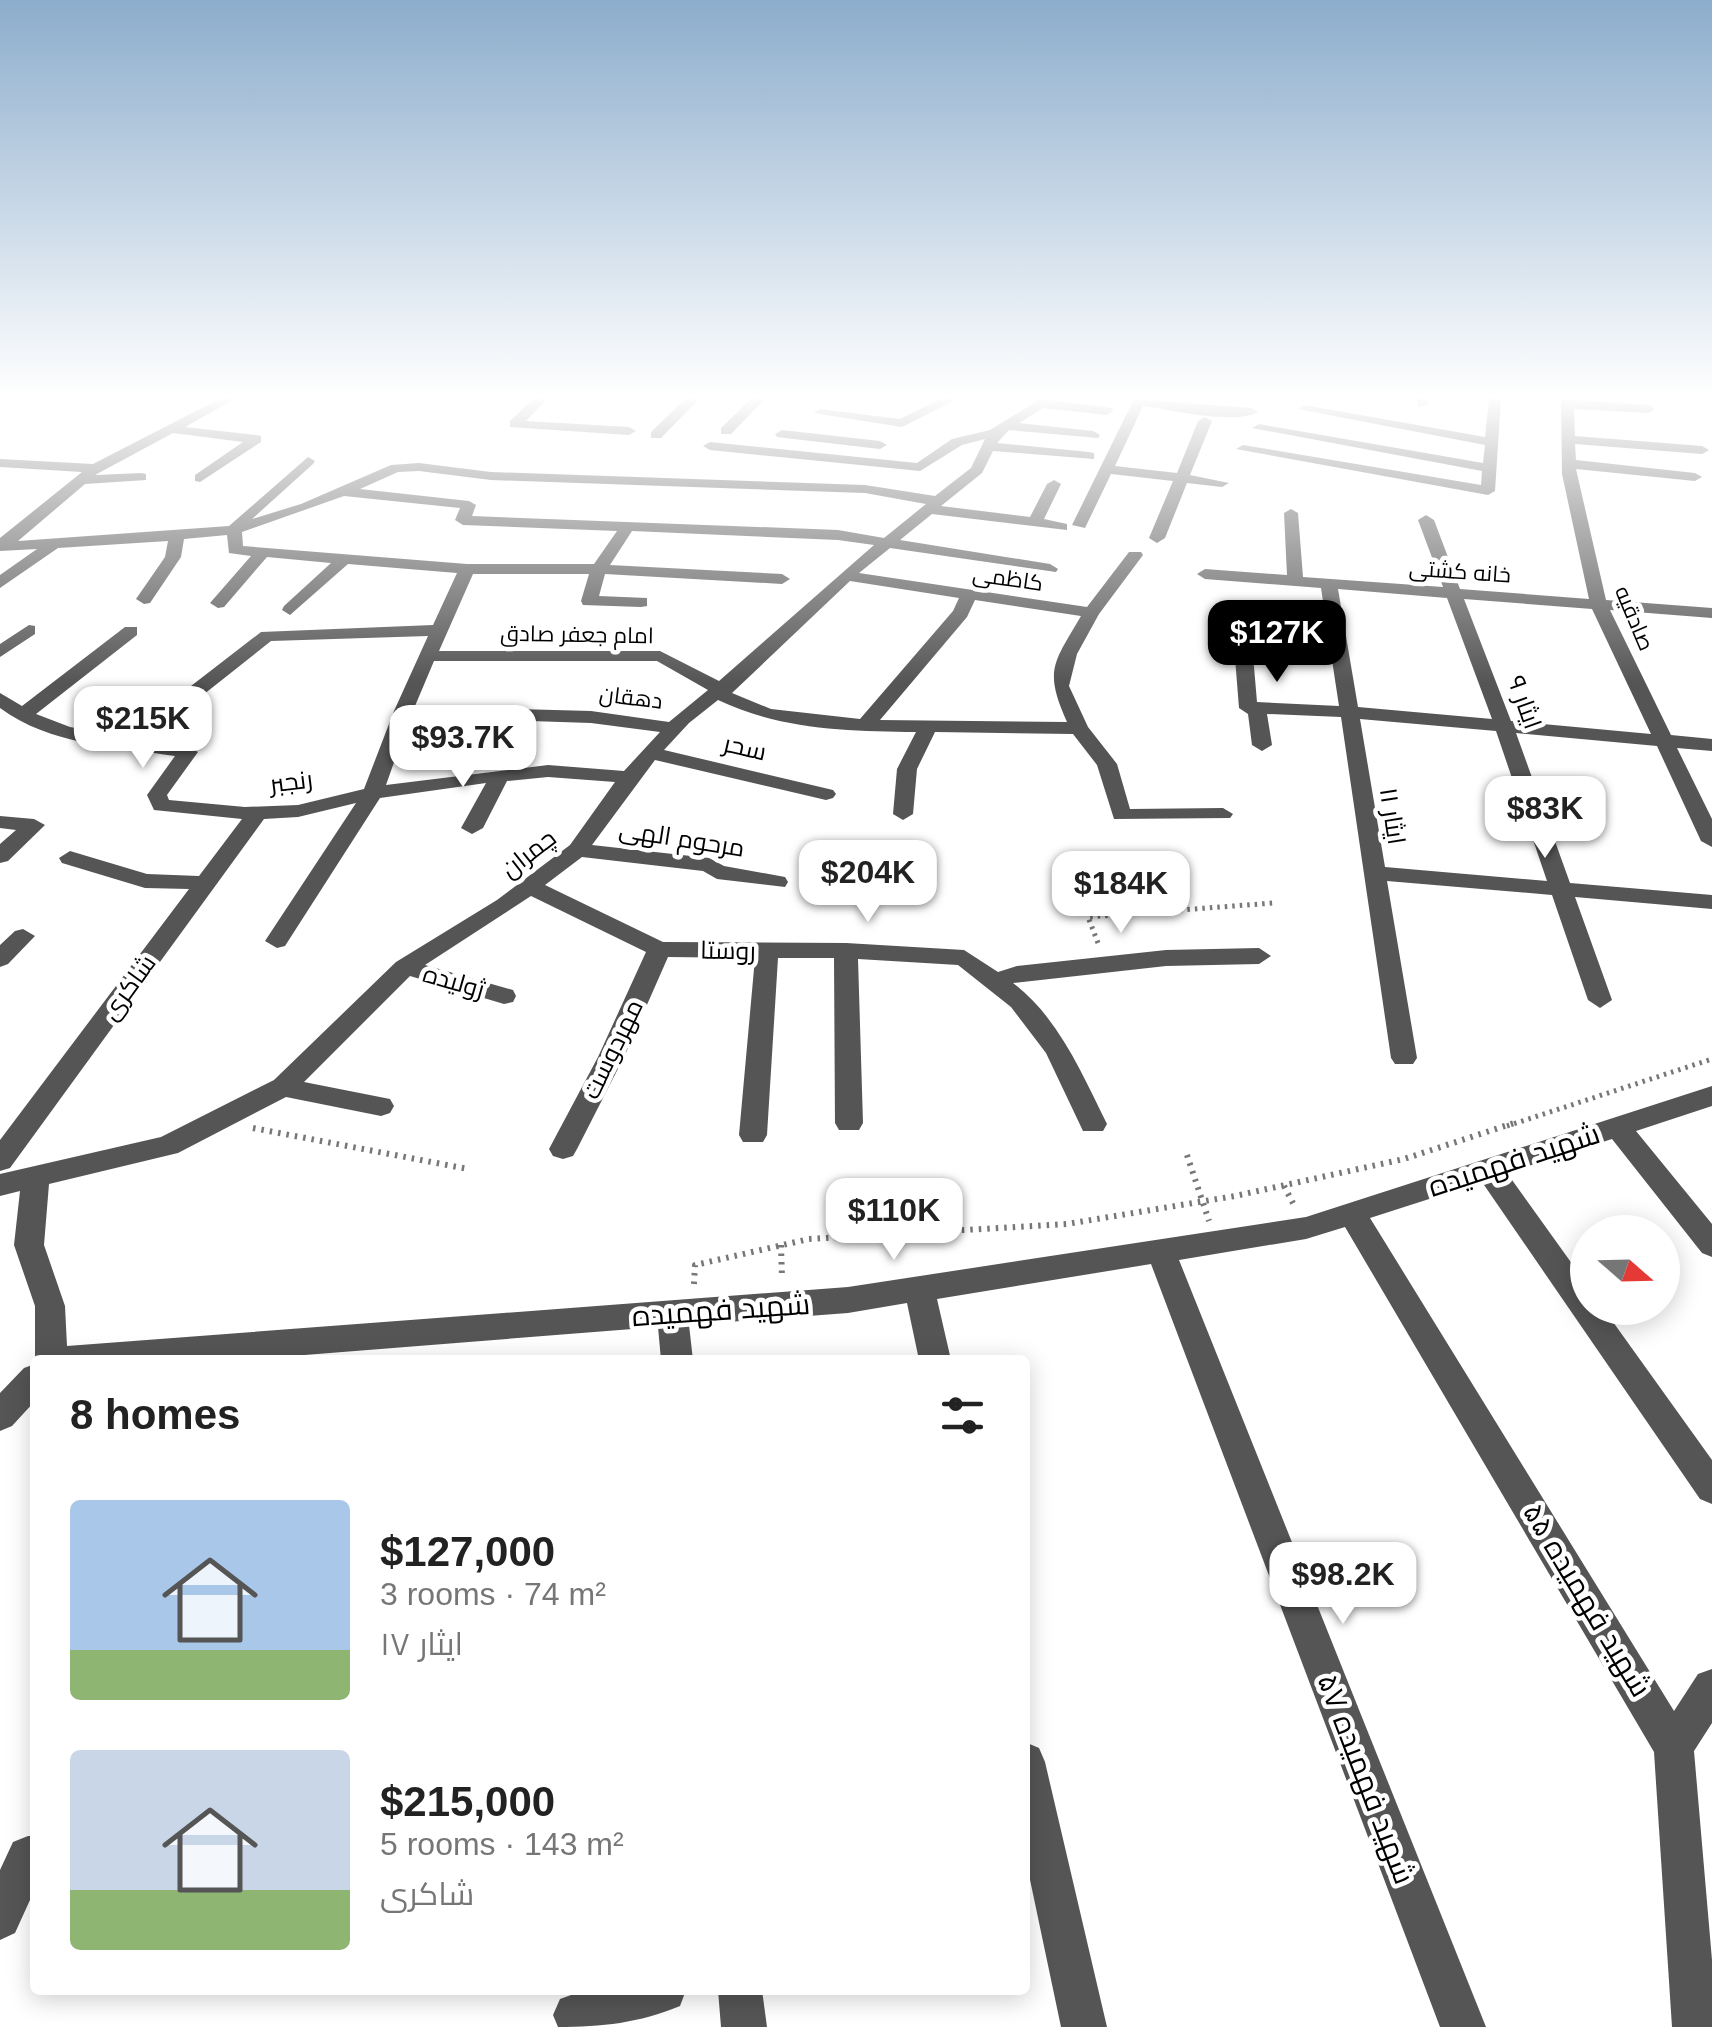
<!DOCTYPE html>
<meta charset="utf-8">
<style>
body{margin:0;font-family:Arial,Cairo,sans-serif;background:#f6f6f6;color:#222;height:100vh;display:flex;flex-direction:column;font-size:38px;white-space:nowrap}
*{box-sizing:border-box;margin:0}
p{font-size:32px;color:#767676}
.icon{flex:none;width:55px;height:55px;fill:none;stroke:currentColor;stroke-width:2;stroke-linecap:round;stroke-linejoin:round}
.map{position:relative;flex:1;overflow:hidden}
.side{position:absolute;left:30px;top:1355px;width:1000px;height:640px;display:flex;flex-direction:column;background:#fff;border-radius:10px;box-shadow:0 5px 25px #0003}
.side>*{flex:none}
.needle{width:65px;rotate:110deg}
.tools{position:absolute;left:1570px;top:1215px;display:grid;gap:20px}
.tools a{display:grid;place-items:center;width:110px;height:110px;border-radius:50%;background:#fff;box-shadow:0 5px 25px #0003;font-size:50px}
.price{position:absolute;translate:-50% -85px;padding:0 22px;border-radius:20px;background:#fff;color:#222;font-size:32px;line-height:65px;filter:drop-shadow(0 2px 5px #0008)}
.price::after{content:'';position:absolute;left:50%;top:60px;width:30px;height:22px;margin-left:-15px;background:inherit;clip-path:polygon(0 0,100% 0,50% 100%)}
.price.on{background:#000;color:#fff}
ul{padding:0;list-style:none}
li{display:flex;align-items:center;gap:30px;height:250px;padding:0 40px}
li span{display:grid;place-items:center;flex:none;width:280px;height:200px;border-radius:10px;color:#555}
li>.icon{margin-inline-start:auto}
span .icon{width:120px;height:120px;fill:#fffc;stroke-width:1}
li b{font-size:42px}
h2{display:flex;justify-content:space-between;align-items:center;height:120px;padding:0 40px;font-size:42px}
.map>svg:first-child{display:block}
</style>
<div class="map">
<svg width="1712" height="2027" viewBox="0 0 1712 2027">
<rect width="100%" height="100%" fill="#fff"/>
<g fill="none" stroke-linecap="round" stroke-linejoin="round">
<!-- path-far1 -->
<path stroke="#777" stroke-width="5" stroke-dasharray="2.5 5" stroke-linecap="butt" d="M1098,943L1088,917L1273,903
M1507,1126L1712,1059"/>
<!-- path -->
<path stroke="#777" stroke-width="6" stroke-dasharray="2.5 6" stroke-linecap="butt" d="M253,1128L468,1169
M1187,1155L1209,1221
M1284,1186L1294,1205
M781,1245L782,1278
M694,1284L695,1265L809,1239L1067,1224L1235,1196L1404,1159L1514,1123"/>
<!-- minor -->
<path fill="#555" fill-rule="evenodd" d="M219,399H235L185,427L256,435L261,436V442L200,482L195,481V475L243,442L173,433L95,475L141,473L146,474V480L85,484L18,541L229,526L308,457L315,461L313,464L252,519L301,504L391,465L419,463L491,472L865,485L935,496L971,468L985,439L962,445L920,471L710,450L703,446L710,442L917,463L952,439L990,430L1040,399L1112,408L1113,411L1107,415L1043,408L1019,423L1093,431L1100,435L1098,438L1009,430L997,443L1089,452L1094,453V459L993,451L982,473L941,506L1030,517L1047,484L1054,480L1061,484L1044,519L1067,524V530L932,514L900,540L1050,564L1058,569L1056,572L890,548L859,573L1087,607L1129,552H1141L1143,555L1099,614L1077,654L1069,686L1088,727L1117,764L1130,809L1223,808L1233,814L1230,818L1114,819L1097,765L1073,734L935,732L917,769L913,814L903,820L893,814L897,769L916,732C848,731 781,730 718,700L689,723L664,750L833,790L836,794L833,798L826,800L655,760L592,845L709,858L724,866L785,877L788,882L785,887L717,879L703,871L582,857L545,885L663,942L846,943L964,950L998,972L1017,966L1166,950L1259,948L1271,956L1259,964L1166,966L1013,983C1059,1018 1082,1074 1107,1124L1103,1131H1083L1046,1053L1011,1007L958,965L858,959L863,1123L859,1130H839L835,1123L834,958H778L767,1135L763,1142H743L739,1135L755,958L668,957L624,1057L577,1149L573,1156L563,1159L553,1156L549,1149L598,1057L646,952L531,896L425,965L513,990L516,996L513,1002L504,1004L410,976L304,1082L390,1099L394,1106L390,1113L381,1116L286,1097L178,1153L49,1184L44,1245L65,1306L67,1346L848,1287L1306,1217L1712,1086V1106L1636,1131L1712,1224V1257L1702,1253L1612,1139L1507,1173L1588,1286V1308H1603L1712,1460V1504L1700,1499L1482,1182L1370,1218L1674,1711L1698,1674L1712,1669V1723L1694,1751L1712,1960V2027H1672L1654,1752L1345,1227L1306,1239L1179,1260L1486,2027H1440L1151,1264L937,1299L951,1360H919L907,1303L848,1313L689,1325L693,1360H661L658,1327L240,1360H35V1306L14,1245L20,1191L0,1196V1174L161,1137L274,1080L396,962L497,900L570,845L615,782L548,777L507,781L483,828L472,834L461,828L486,783L380,798L285,946L277,948L265,941L356,803L298,817L264,819L10,1168L0,1171V1140L189,889L145,888L62,863L59,858L70,851L147,874L199,876L242,819L154,810L147,795L175,756C116,747 50,745 0,708V693L22,706L125,627H137V635L36,714L70,727L125,737L261,632L433,625L457,573L348,564L290,615L282,610L284,606L331,563L267,557L224,607L218,608L210,603L251,556L229,553L227,535L184,539L181,557L150,603L144,604L136,599L165,557L168,541L58,548L0,588V575L37,549L0,551V538L82,472L0,467V459L93,464ZM419,471L491,480L865,493L926,504L884,538L838,530L472,516L476,505L469,501L360,489L398,472ZM344,496L460,508L455,520L463,525L617,531L594,564H467L243,546L242,532ZM632,531L838,540L874,545L719,681L660,651H439L473,574H589L581,601L583,605L641,607L647,606V598L599,596L605,574L782,584L790,579L782,574L610,565ZM850,581L959,598L953,611L860,719L771,709L732,693ZM975,600L1081,616C1053,664 1044,670 1067,722L880,720L967,617ZM428,636L394,711L364,789L298,805L245,807L169,800L167,795L198,752L188,746L146,740L271,641ZM434,661H657L708,690L669,722L591,711L415,706ZM410,717L591,723L660,732L624,771L548,765L386,785Z
M533,399H547L526,421L629,427L636,431L629,435L510,427V421Z
M685,399H699L661,438H651V432Z
M751,399H765L731,434H721V428Z
M940,399H957L902,427L814,413L820,409L900,419Z
M1134,399L1252,408L1258,412C1235,425 1171,410 1143,406L1115,466L1177,473L1198,421L1205,417L1212,421L1190,475L1229,483L1222,487L1187,483L1165,538L1157,543L1149,538L1173,481L1111,474L1085,528L1072,525Z
M1417,399H1429V404L1418,407Z
M1489,399H1501L1495,491L1488,495L1236,449L1243,445L1481,485L1482,471L1252,428L1259,424L1483,463L1485,445L1298,409L1304,405L1485,437Z
M1561,399L1649,405L1655,409L1649,413L1574,409L1575,436L1702,446L1709,450L1702,454L1575,444L1576,460L1695,473L1702,477L1695,481L1576,469L1606,600L1712,608V618L1610,610L1671,735L1712,739V751L1677,748L1712,819V847L1701,841L1657,746L1516,733L1570,883L1712,895V909L1575,897L1612,1000L1600,1008L1588,1000L1552,895L1387,881L1417,1058L1413,1064H1395L1391,1058L1341,717L1267,714L1272,745L1262,751L1252,745L1248,714L1239,708L1232,620L1241,615L1250,620L1257,702L1339,706L1321,588L1205,579L1197,574L1205,569L1287,575L1284,513L1291,509L1298,513L1303,577L1443,587L1418,520L1426,515L1434,520L1460,589L1589,599L1562,474ZM1338,589L1447,598L1492,719L1358,707ZM1464,599L1592,609L1651,734L1511,721ZM1360,719L1496,731L1547,881L1385,867Z
M782,430L880,441L887,445L880,449L777,437L775,434Z
M29,625L35,626V634L0,657V644Z
M0,816L34,819L45,825L8,861L0,863V844L16,830L0,828Z
M23,929L35,936L8,964L0,967V945L15,931Z
M35,1364V1401L12,1426L0,1431V1393L24,1368Z
M1025,1742L1039,1748L1045,1762L1107,2027H1061L1025,1856Z
M28,1836H35V1889L15,1933L0,1940V1870L13,1842Z
M585,1990H686L680,2006C639,2023 602,2027 558,2027L553,2015L560,1999Z
M718,1990H762L767,2027H721Z"/>
</g>
<!-- sky -->
<linearGradient id="sky" x2="0" y2="1"><stop stop-color="#8cadcc"/><stop offset="0.58" stop-color="#fff"/><stop offset="1" stop-color="#fff" stop-opacity="0"/></linearGradient>
<rect width="1712" height="683" fill="url(#sky)"/>
<g text-anchor="middle" stroke-width="9" stroke-linejoin="round" paint-order="stroke">
<!-- far-street labels -->
<g font-size="22" fill="#000" stroke="#fff">
<text transform="translate(1460 571) rotate(4)" y="8">خانه کشتی</text>
<text transform="translate(1008 578) rotate(8)" y="8">کاظمی</text>
<text transform="translate(1635 618) rotate(67)" y="8">صادقیه</text>
<text transform="translate(577 634) rotate(1)" y="8">امام جعفر صادق</text>
<text transform="translate(631 697) rotate(7)" y="8">دهقان</text>
</g>
<!-- street labels -->
<g font-size="25" fill="#000" stroke="#fff">
<text transform="translate(1525 702) rotate(70)" y="9">ایثار ۹</text>
<text transform="translate(745 747) rotate(13)" y="9">سحر</text>
<text transform="translate(291 781) rotate(-7)" y="9">رنجبر</text>
<text transform="translate(1393 816) rotate(81)" y="9">ایثار ۱۱</text>
<text transform="translate(682 838) rotate(9)" y="9">مرحوم الهی</text>
<text transform="translate(528 853) rotate(-38)" y="9">چمران</text>
<text transform="translate(728 950) rotate(1)" y="9">روستا</text>
<text transform="translate(454 981) rotate(16)" y="9">ژولیده</text>
<text transform="translate(128 987) rotate(-54)" y="9">شاکری</text>
<text transform="translate(612 1049) rotate(-64)" y="9">مهردوست</text>
</g>
<!-- near-street labels -->
<g font-size="30" fill="#000" stroke="#fff">
<text transform="translate(1514 1160) rotate(-18)" y="10">شهید فهمیده</text>
<text transform="translate(721 1310) rotate(-4)" y="10">شهید فهمیده</text>
<text transform="translate(1587 1600) rotate(59)" y="10">شهید فهمیده ۵۵</text>
<text transform="translate(1366 1779) rotate(69)" y="10">شهید فهمیده ۵۷</text>
</g>
</g>
</svg>
<div class="tools">
<a><svg class="needle" viewBox="-14 -14 28 28"><path d="M0-13l5 13h-10z" fill="#e53935"/><path d="M0 13l5-13h-10z" fill="#767676"/></svg></a>
</div>
<b class="price on" style="left:1277px;top:685px">$127K</b>
<b class="price" style="left:143px;top:771px">$215K</b>
<b class="price" style="left:463px;top:790px">$93.7K</b>
<b class="price" style="left:1545px;top:861px">$83K</b>
<b class="price" style="left:868px;top:925px">$204K</b>
<b class="price" style="left:1121px;top:936px">$184K</b>
<b class="price" style="left:894px;top:1263px">$110K</b>
<b class="price" style="left:1343px;top:1627px">$98.2K</b>
<section class="side">
<h2>8 homes<svg class="icon" aria-label="filters" viewBox="0 0 24 24"><path d="M4 7h16M4 17h16"/><circle cx="9" cy="7" r="2"/><circle cx="15" cy="17" r="2"/></svg></h2>
<ul>
<li><span style="background:linear-gradient(#a9c7e8 75%,#8fb573 0)"><svg class="icon" aria-label="home" viewBox="0 0 24 24"><path d="M3 11l9-7 9 7M6 9v11h12V9"/></svg></span><div><b>$127,000</b><p>3 rooms · 74 m²</p><p>ایثار ۱۷</p></div></li>
<li><span style="background:linear-gradient(#c9d6e8 70%,#8fb573 0)"><svg class="icon" aria-label="home" viewBox="0 0 24 24"><path d="M3 11l9-7 9 7M6 9v11h12V9"/></svg></span><div><b>$215,000</b><p>5 rooms · 143 m²</p><p>شاکری</p></div></li>
</ul>
</section>
</div>
